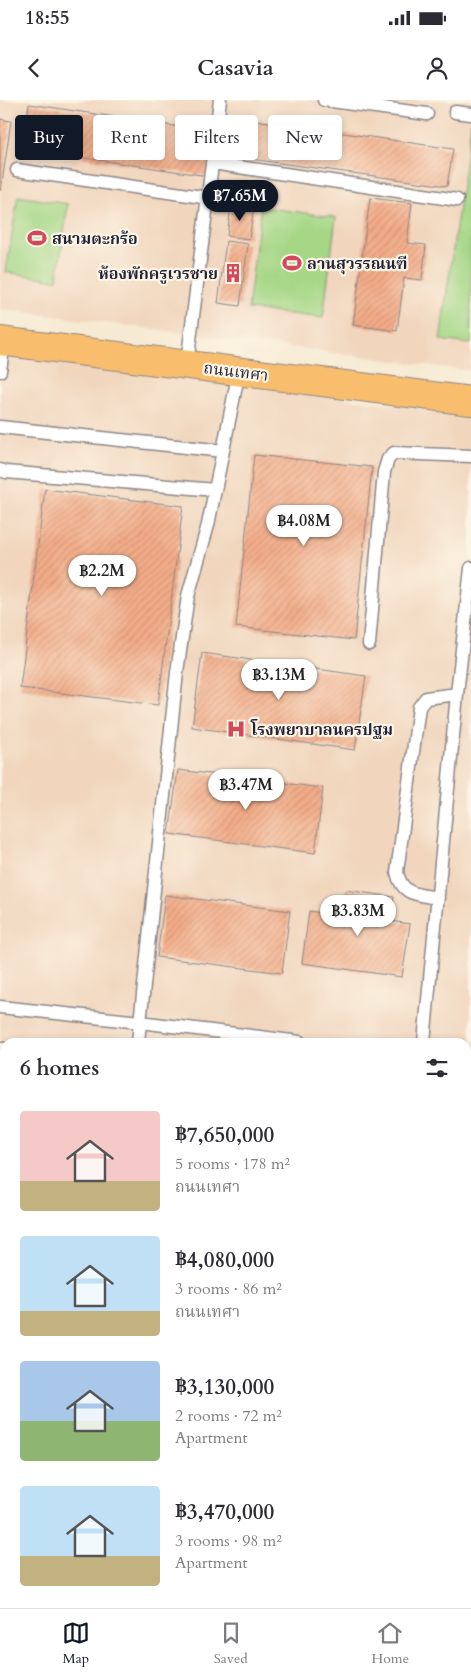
<!DOCTYPE html>
<meta charset="utf-8">
<style>
body{margin:0;font-family:Cardo,"Noto Serif Thai",serif;background:#f7f7f7;color:#2b2b33;height:100vh;display:flex;flex-direction:column;font-size:19px;white-space:nowrap}
*{box-sizing:border-box;margin:0}
p{font-size:16px;color:#7c7c81}
.icon{flex:none;width:28px;height:28px;fill:none;stroke:currentColor;stroke-width:2;stroke-linecap:round;stroke-linejoin:round}
.map{position:relative;flex:1;overflow:hidden}
.drawer{position:absolute;left:0px;top:938px;width:471px;height:571px;display:flex;flex-direction:column;background:#fff;border-radius:15px 15px 0 0;box-shadow:0 2px 8px #0003}
.drawer>*{flex:none}
.hud{position:absolute;left:15px;top:15px;width:441px;height:45px;display:flex;gap:10px}
.price{position:absolute;translate:-50% -42px;padding:0 11px;border-radius:18px;background:#fff;color:#222;font-size:16px;line-height:32px;filter:drop-shadow(0 1px 2px #0008)}
.price::after{content:'';position:absolute;left:50%;top:30px;width:15px;height:11px;margin-left:-8px;background:inherit;clip-path:polygon(0 0,100% 0,50% 100%)}
.price.current{background:#111827;color:#fff}
ul{padding:0;list-style:none}
li{display:flex;align-items:center;gap:15px;height:125px;padding:0 20px}
li span{display:grid;place-items:center;flex:none;width:140px;height:100px;border-radius:5px;color:#555}
li>.icon{margin-inline-start:auto}
span .icon{width:60px;height:60px;fill:#fffc;stroke-width:1}
li b{font-size:21px}
h2{display:flex;justify-content:space-between;align-items:center;height:60px;padding:0 20px;font-size:21px}
.tag{padding:0 18px;border-radius:5px;background:#fff;box-shadow:0 2px 8px #0003;font-size:18px;line-height:45px}
.tag.current{background:#111827;color:#fff}
.status{display:flex;justify-content:space-between;align-items:center;height:35px;padding:0 25px;background:#fff;direction:ltr}
.status svg{height:14px;fill:currentColor}
header{display:flex;justify-content:space-between;align-items:center;height:65px;padding:0 20px;background:#fff;font-size:22px;font-weight:600}
.menu{display:flex;justify-content:space-around;align-items:center;height:70px;border-top:1px solid #e1e1e2;background:#fff;font-size:14px;color:#7c7c81}
.menu a{display:grid;justify-items:center;gap:2px}
.menu .current{color:#111827}
.map>svg:first-child{display:block}
</style>
<div class="status"><b>18:55</b><svg viewBox="0 0 49 12"><path d="M0 12V9h3v3zM5 12V6h3v6zM10 12V3h3v9zM15 12V0h3v12zM26 1h20v11H26zM47 4h2v5h-2z"/></svg></div>
<header><svg class="icon" aria-label="back" viewBox="0 0 24 24"><path d="M15 5l-7 7 7 7"/></svg>Casavia<svg class="icon" aria-label="person" viewBox="0 0 24 24"><circle cx="12" cy="8" r="4"/><path d="M4 21q1-7 8-7t8 7"/></svg></header>
<div class="map">
<svg width="471" height="1508" viewBox="0 0 471 1508">
<defs>
<pattern id="building-hatch" width="6" height="6" patternUnits="userSpaceOnUse" patternTransform="scale(1.25)"><rect width="6" height="6" fill="#f3ac88"/><path d="M-1 1l2-2M0 6l6-6M5 7l2-2" fill="none" stroke="#d09476"/></pattern>
</defs>
<rect width="100%" height="100%" fill="#fcf5e5"/>
<filter id="ink" filterUnits="userSpaceOnUse"><feTurbulence type="fractalNoise" baseFrequency=".02" numOctaves="2"/><feDisplacementMap in="SourceGraphic" scale="10" xChannelSelector="R" yChannelSelector="G"/><feConvolveMatrix kernelMatrix="1 2 1 2 8 2 1 2 1" color-interpolation-filters="sRGB"/></filter>
<filter id="wash" filterUnits="userSpaceOnUse"><feTurbulence type="fractalNoise" baseFrequency=".0096" numOctaves="4" result="noise"/><feDisplacementMap in="SourceGraphic" scale="20" xChannelSelector="R" yChannelSelector="G"/><feGaussianBlur stdDeviation="1.12" result="paint"/><feColorMatrix in="noise" values="0 0 0 0 0 0 0 0 0 0 0 0 0 0 0 0 0 1.4 0 .05"/><feComposite in="paint" operator="in"/></filter>
<g filter="url(#wash)">
<rect width="100%" height="100%" fill="#f7ead3"/>
<!-- built -->
<path fill="#f1d5bd" d="M0,0H471V271L0,209Z
M0,254L471,315V1266L466,1311V942H5V1504H466V1350H471V1508H0Z"/>
<!-- pitch -->
<path fill="#a5d786" stroke="#647c60" d="M471,22V244L440,240Z
M18,96L68,104L57,180L6,172Z
M261,107L336,117L323,218L248,209Z"/>
<g id="blocks">
<!-- building -->
<path fill="url(#building-hatch)" d="M29,4L214,32L208,76L23,49Z
M0,19L11,21L1,90H0Z
M248,19L453,49L447,86L243,58Z
M370,98L412,103L407,143L426,145L422,180L404,178L397,231L353,225Z
M231,106L254,108L249,139L227,136Z
M226,141L248,144L240,206L218,203Z
M254,355L372,367L354,540L236,527Z
M45,389L183,406L158,605L20,588Z
M202,553L366,576L355,650L192,627Z
M178,670L323,688L315,753L169,734Z
M346,790L394,797L390,821L410,824L402,877L302,863L309,811L342,816Z
M165,795L290,811L282,873L157,857Z
M466,1051H471V1086L466,1085Z
M466,1090L471,1091V1138L466,1137Z
M466,1175L470,1176L468,1197H466Z
M0,1197H5V1256L0,1255Z
M466,1475H471V1508H379V1504H466Z"/>
</g>
</g>
<g filter="url(#ink)">
<use href="#blocks" fill-opacity="0" stroke="#8c8687" stroke-width="1"/>
<g fill="none" stroke-linecap="round" stroke-linejoin="round">
<!-- service casing -->
<g stroke="#8c8687" stroke-width="15">
<path id="service" d="M324,0L427,14
M455,12L471,14
M212,63L457,100
M17,70L209,98
M187,264L220,0
M0,271L4,241
M0,327L223,351
M0,370L6,372L215,390
M369,544L384,372L388,359L394,353L471,356
M438,798C417,794 402,796 397,772L419,607L426,598L457,594
M0,907L140,922L300,942
M138,942L177,572L188,496L208,425L239,271
M424,942L457,594L471,468
M0,949H5
M0,1000H5
M0,1108H5
M466,1155H471
M0,1185L5,1186
M466,1459H471
M324,1508L326,1504
M362,1508V1504"/>
</g>
<!-- minor casing -->
<g stroke="#8c8687" stroke-width="28">
<path id="minor" d="M0,1283L5,1284
M466,1338H471"/>
</g>
<!-- primary casing -->
<g stroke="#8c8687" stroke-width="30">
<path id="primary" d="M0,241L471,301"/>
</g>
<!-- service -->
<use href="#service" stroke="#fff" stroke-width="12"/>
<!-- minor -->
<use href="#minor" stroke="#fff" stroke-width="25"/>
<!-- primary -->
<use href="#primary" stroke="#f9be6d" stroke-width="28"/>
</g>
</g>
<!-- icons -->
<defs>
<g id="stadium-bare" transform="scale(1.5)"><path d="M0-5a6.5 5 0 1 0 0 10a6.5 5 0 1 0 0-10ZM-3.5-1.8h7v3.6h-7Z" fill="#d1495b" stroke="#fcf5e5" stroke-width="2.5" paint-order="stroke"/></g>
<g id="building-bare" transform="scale(1.5)"><path d="M-4-6H4V6H1V3H-1V6H-4ZM-2.5-4.3h1.7v1.8h-1.7ZM.8-4.3h1.7v1.8H.8ZM-2.5-1h1.7V.8h-1.7ZM.8-1h1.7V.8H.8Z" fill="#d1495b" stroke="#fcf5e5" stroke-width="2.5" paint-order="stroke"/></g>
<g id="hospital-bare" transform="scale(1.5)"><path d="M-5-5h3v3.5h4V-5h3V5h-3V1.5h-4V5h-3Z" fill="#d1495b" stroke="#fcf5e5" stroke-width="2.5" paint-order="stroke"/></g>
</defs>
<g fill-rule="evenodd">
<use href="#stadium-bare" x="37" y="138"/>
<use href="#stadium-bare" x="292" y="163"/>
<use href="#building-bare" x="233" y="173"/>
<use href="#hospital-bare" x="236" y="629"/>
</g>
<g text-anchor="middle" stroke-width="4.5" stroke-linejoin="round" paint-order="stroke">
<!-- poi labels -->
<g font-size="16" font-weight="bold" fill="#22223b" stroke="#fcf5e5" text-anchor="start">
<text x="52" y="144">สนามตะกร้อ</text>
<text x="307" y="169">ลานสุวรรณนฑี</text>
<text x="218" y="179" text-anchor="end">ห้องพักครูเวรชาย</text>
<text x="251" y="635">โรงพยาบาลนครปฐม</text>
</g>
<!-- street labels -->
<g font-size="16" fill="#22223b" stroke="#fcf5e5">
<text transform="translate(236 271) rotate(7)" y="6">ถนนเทศา</text>
</g>
</g>
</svg>
<b class="price current" style="left:240px;top:122px">฿7.65M</b>
<b class="price" style="left:304px;top:447px">฿4.08M</b>
<b class="price" style="left:102px;top:497px">฿2.2M</b>
<b class="price" style="left:279px;top:601px">฿3.13M</b>
<b class="price" style="left:246px;top:711px">฿3.47M</b>
<b class="price" style="left:358px;top:837px">฿3.83M</b>
<div class="hud">
<a class="tag current">Buy</a>
<a class="tag">Rent</a>
<a class="tag">Filters</a>
<a class="tag">New</a>
</div>
<section class="drawer">
<h2>6 homes<svg class="icon" aria-label="filters" viewBox="0 0 24 24"><path d="M4 7h16M4 17h16"/><circle cx="9" cy="7" r="2"/><circle cx="15" cy="17" r="2"/></svg></h2>
<ul>
<li><span style="background:linear-gradient(#f6c9c9 70%,#c2b280 0)"><svg class="icon" aria-label="home" viewBox="0 0 24 24"><path d="M3 11l9-7 9 7M6 9v11h12V9"/></svg></span><div><b>฿7,650,000</b><p>5 rooms · 178 m²</p><p>ถนนเทศา</p></div></li>
<li><span style="background:linear-gradient(#bfe0f5 75%,#c2b280 0)"><svg class="icon" aria-label="home" viewBox="0 0 24 24"><path d="M3 11l9-7 9 7M6 9v11h12V9"/></svg></span><div><b>฿4,080,000</b><p>3 rooms · 86 m²</p><p>ถนนเทศา</p></div></li>
<li><span style="background:linear-gradient(#a9c7e8 60%,#8fb573 0)"><svg class="icon" aria-label="home" viewBox="0 0 24 24"><path d="M3 11l9-7 9 7M6 9v11h12V9"/></svg></span><div><b>฿3,130,000</b><p>2 rooms · 72 m²</p><p>Apartment</p></div></li>
<li><span style="background:linear-gradient(#bfe0f5 70%,#c2b280 0)"><svg class="icon" aria-label="home" viewBox="0 0 24 24"><path d="M3 11l9-7 9 7M6 9v11h12V9"/></svg></span><div><b>฿3,470,000</b><p>3 rooms · 98 m²</p><p>Apartment</p></div></li>
</ul>
</section>
</div>
<nav class="menu">
<a class="current"><svg class="icon" aria-label="map" viewBox="0 0 24 24"><path d="M3 6l6-2 6 2 6-2v14l-6 2-6-2-6 2zM9 4v14M15 6v14"/></svg>Map</a>
<a><svg class="icon" aria-label="saved" viewBox="0 0 24 24"><path d="M7 4h10v16l-5-4-5 4z"/></svg>Saved</a>
<a><svg class="icon" aria-label="home" viewBox="0 0 24 24"><path d="M3 11l9-7 9 7M6 9v11h12V9"/></svg>Home</a>
</nav>
